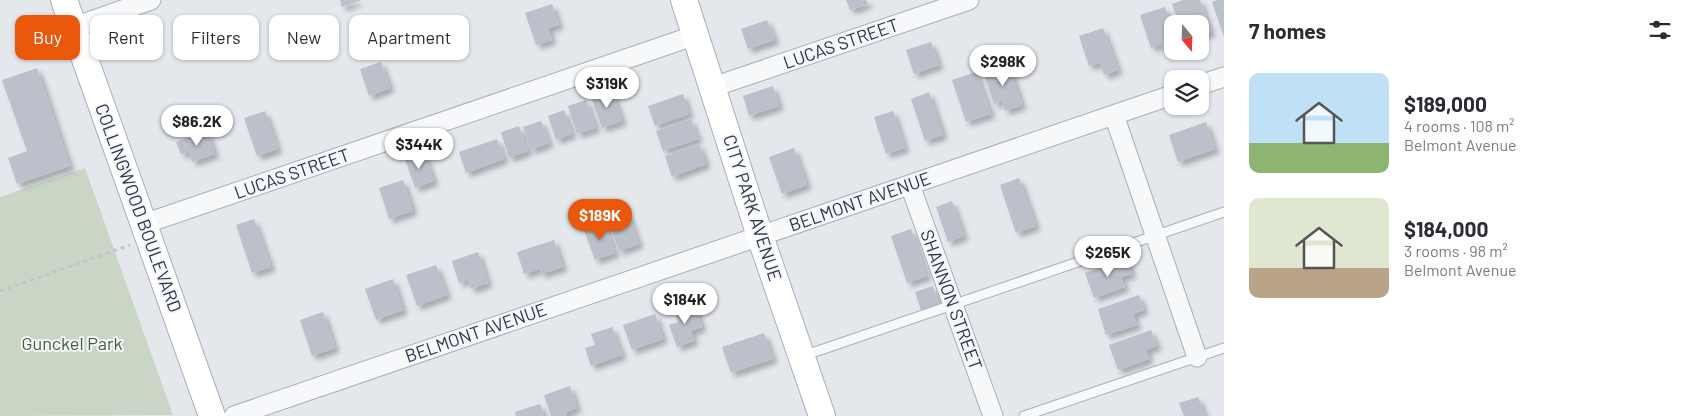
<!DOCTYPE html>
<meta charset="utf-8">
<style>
body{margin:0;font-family:Barlow,sans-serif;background:#f7f7f7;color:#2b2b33;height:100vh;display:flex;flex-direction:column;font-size:19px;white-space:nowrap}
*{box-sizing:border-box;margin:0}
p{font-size:16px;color:#7c7c81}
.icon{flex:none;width:28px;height:28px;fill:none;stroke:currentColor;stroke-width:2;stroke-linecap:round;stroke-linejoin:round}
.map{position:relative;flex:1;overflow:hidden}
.details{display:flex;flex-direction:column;background:#fff;width:475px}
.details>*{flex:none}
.hud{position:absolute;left:15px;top:15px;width:475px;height:45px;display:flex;gap:10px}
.needle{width:32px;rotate:161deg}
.fabs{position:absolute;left:1164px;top:15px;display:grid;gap:10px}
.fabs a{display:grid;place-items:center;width:45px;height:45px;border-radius:10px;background:#fff;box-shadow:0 1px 4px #0004;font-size:25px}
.price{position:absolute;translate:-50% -42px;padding:0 11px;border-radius:18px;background:#fff;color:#222;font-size:16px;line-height:32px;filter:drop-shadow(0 1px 2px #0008)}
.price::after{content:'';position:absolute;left:50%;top:30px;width:15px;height:11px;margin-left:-8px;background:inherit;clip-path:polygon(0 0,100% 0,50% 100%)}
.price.active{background:#ea580c;color:#fff}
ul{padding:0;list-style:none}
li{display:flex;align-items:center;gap:15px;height:125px;padding:0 25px}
li span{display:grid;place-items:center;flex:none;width:140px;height:100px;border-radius:10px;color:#555}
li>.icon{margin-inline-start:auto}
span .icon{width:60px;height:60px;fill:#fffc;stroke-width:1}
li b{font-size:21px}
h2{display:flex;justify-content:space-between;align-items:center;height:60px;padding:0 25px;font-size:21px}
.pill{padding:0 18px;border-radius:10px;background:#fff;box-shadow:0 1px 4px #0004;font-size:18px;line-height:45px}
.pill.active{background:#ea580c;color:#fff}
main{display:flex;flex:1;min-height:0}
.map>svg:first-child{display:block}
</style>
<main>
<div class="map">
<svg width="1224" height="416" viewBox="0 0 1224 416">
<defs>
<filter id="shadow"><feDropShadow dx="4.5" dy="4.5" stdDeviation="2.5" flood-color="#0004"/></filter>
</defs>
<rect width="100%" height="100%" fill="#e4e7ec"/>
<!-- green -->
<path fill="#c9d6c5" d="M85,168L173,415L0,416V197Z"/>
<!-- building -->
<path fill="#bbc0ca" filter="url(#shadow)" d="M340,0H361L342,7Z
M846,0H866L868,4L850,10Z
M1183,0H1200L1211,32L1200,36V24H1179L1172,4Z
M1217,0H1224V37L1212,2Z
M552,4L559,25L548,28L552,40L536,45L525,13Z
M1165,7L1172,29V51L1165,54L1161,44L1151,48L1140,15Z
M767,20L775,40L748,49L741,29Z
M1103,28L1118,70L1104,75L1100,63L1089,66L1079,36Z
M931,42L939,65L914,74L906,50Z
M381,62L390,88L369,96L360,69Z
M1008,63L1022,105L1005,111L1002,101L994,104L983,71Z
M37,68L70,166L17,184L8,158L27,151L2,80Z
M976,72L991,114L966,122L952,80Z
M773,86L779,106L749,116L743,96Z
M612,90L622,121L602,128L591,97Z
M929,92L943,135L925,141L911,99Z
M683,94L689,114L655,126L648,106Z
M586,100L596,128L577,134L568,106Z
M564,110L572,134L556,140L548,116Z
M265,111L278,149L257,156L244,118Z
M893,111L905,148L886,154L874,117Z
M691,119L698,139L663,151L656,131Z
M541,121L549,143L531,150L523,127Z
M1206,122L1215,149L1178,162L1169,135Z
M519,126L528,151L509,158L501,132Z
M207,131L215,154L192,162L189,152L181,154L176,142Z
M497,139L504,159L466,173L459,152Z
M699,144L706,164L672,177L665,156Z
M794,148L807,185L782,194L769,157Z
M424,153L434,181L415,188L405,159Z
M1019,178L1036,226L1016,233L1000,185Z
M403,180L413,211L389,219L379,188Z
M952,201L964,236L948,242L936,207Z
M628,213L639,244L619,251L608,220Z
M254,219L271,267L252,273L236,225Z
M605,223L615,253L595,260L584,230Z
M911,229L927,276L907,283L891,236Z
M554,240L563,267L541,274L540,269L524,274L517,252Z
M478,252L488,283L471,289L468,280L459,283L452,261Z
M1127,259L1132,274L1121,277L1125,287L1094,298L1085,273Z
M436,265L447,295L417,306L406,275Z
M393,279L403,310L376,320L365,289Z
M933,286L939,304L921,310L915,292Z
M1139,295L1144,310L1133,314L1137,325L1106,335L1098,309Z
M694,303L702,327L691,331L694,341L677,347L669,325L678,322L674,310Z
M323,312L335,348L312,356L300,320Z
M655,314L663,339L632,350L623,325Z
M612,327L622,355L591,366L585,348L595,345L591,334Z
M1151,330L1157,346L1146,350L1149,359L1118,370L1109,345Z
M764,333L773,359L731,373L722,347Z
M570,386L577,408L566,412L567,416H551L544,395Z
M1198,397L1205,416H1184L1179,403Z
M540,404L544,416H516L515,412Z"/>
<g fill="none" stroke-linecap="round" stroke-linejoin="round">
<!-- lane casing -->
<g stroke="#a9aeb7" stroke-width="11">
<path id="lane" d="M803,356L1224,212
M1024,416L1224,348"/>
</g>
<!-- street casing -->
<g stroke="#a9aeb7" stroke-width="21">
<path id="street" d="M74,27L151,0
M1200,85L1224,77
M713,87L969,0
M1114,115L1197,357
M910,185L993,416
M144,224L696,35
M234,416L1172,95"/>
</g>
<!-- secondary casing -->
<g stroke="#a9aeb7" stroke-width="28">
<path id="secondary" d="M64,0L212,416
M684,0L760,236L822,416"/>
</g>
<!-- path -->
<path stroke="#c2c5cb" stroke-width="3" stroke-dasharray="4 4" stroke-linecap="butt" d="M0,291L130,245"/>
<!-- lane -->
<use href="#lane" stroke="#f7f8fa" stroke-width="9"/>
<!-- street -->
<use href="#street" stroke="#f7f8fa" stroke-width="19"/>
<!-- secondary -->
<use href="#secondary" stroke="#fff" stroke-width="26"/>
</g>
<g text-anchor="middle" stroke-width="4" stroke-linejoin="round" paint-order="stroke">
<!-- street labels -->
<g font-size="18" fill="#2b3445" stroke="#f4f6f9">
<text transform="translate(841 44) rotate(-19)" y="6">LUCAS STREET</text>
<text transform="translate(292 174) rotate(-19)" y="6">LUCAS STREET</text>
<text transform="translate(860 202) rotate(-19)" y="6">BELMONT AVENUE</text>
<text transform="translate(138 208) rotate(70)" y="6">COLLINGWOOD BOULEVARD</text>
<text transform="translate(752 208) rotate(72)" y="6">CITY PARK AVENUE</text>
<text transform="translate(951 300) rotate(70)" y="6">SHANNON STREET</text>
<text transform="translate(476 333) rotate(-19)" y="6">BELMONT AVENUE</text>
</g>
<!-- park labels -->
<g font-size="18" fill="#3f6138" stroke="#f4f6f9">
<text x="72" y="350">Gunckel Park</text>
</g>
</g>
</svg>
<div class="fabs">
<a><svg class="needle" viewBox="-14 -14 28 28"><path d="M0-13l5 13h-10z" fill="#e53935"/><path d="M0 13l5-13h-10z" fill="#7c7c81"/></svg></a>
<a><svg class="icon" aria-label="layers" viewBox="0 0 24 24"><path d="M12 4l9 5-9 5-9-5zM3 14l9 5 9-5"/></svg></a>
</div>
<b class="price" style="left:1003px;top:87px">$298K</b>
<b class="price" style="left:607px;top:109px">$319K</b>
<b class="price" style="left:197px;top:147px">$86.2K</b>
<b class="price" style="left:419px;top:170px">$344K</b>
<b class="price active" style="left:600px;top:241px">$189K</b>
<b class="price" style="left:1108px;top:278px">$265K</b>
<b class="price" style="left:685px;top:325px">$184K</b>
<div class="hud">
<a class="pill active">Buy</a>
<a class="pill">Rent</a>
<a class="pill">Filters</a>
<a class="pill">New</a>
<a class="pill">Apartment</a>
</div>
</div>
<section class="details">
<h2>7 homes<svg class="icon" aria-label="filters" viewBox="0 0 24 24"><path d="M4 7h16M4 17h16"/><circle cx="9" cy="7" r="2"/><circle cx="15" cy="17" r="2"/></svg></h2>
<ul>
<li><span style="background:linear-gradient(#bfe0f5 70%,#8fb573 0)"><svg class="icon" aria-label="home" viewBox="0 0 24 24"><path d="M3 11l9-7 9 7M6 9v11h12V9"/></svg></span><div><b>$189,000</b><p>4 rooms · 108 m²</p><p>Belmont Avenue</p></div></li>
<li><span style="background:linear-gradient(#dfe7d0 70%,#b9a48a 0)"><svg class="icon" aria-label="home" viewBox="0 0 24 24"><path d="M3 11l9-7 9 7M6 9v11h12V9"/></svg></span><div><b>$184,000</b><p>3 rooms · 98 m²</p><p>Belmont Avenue</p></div></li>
</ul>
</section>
</main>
